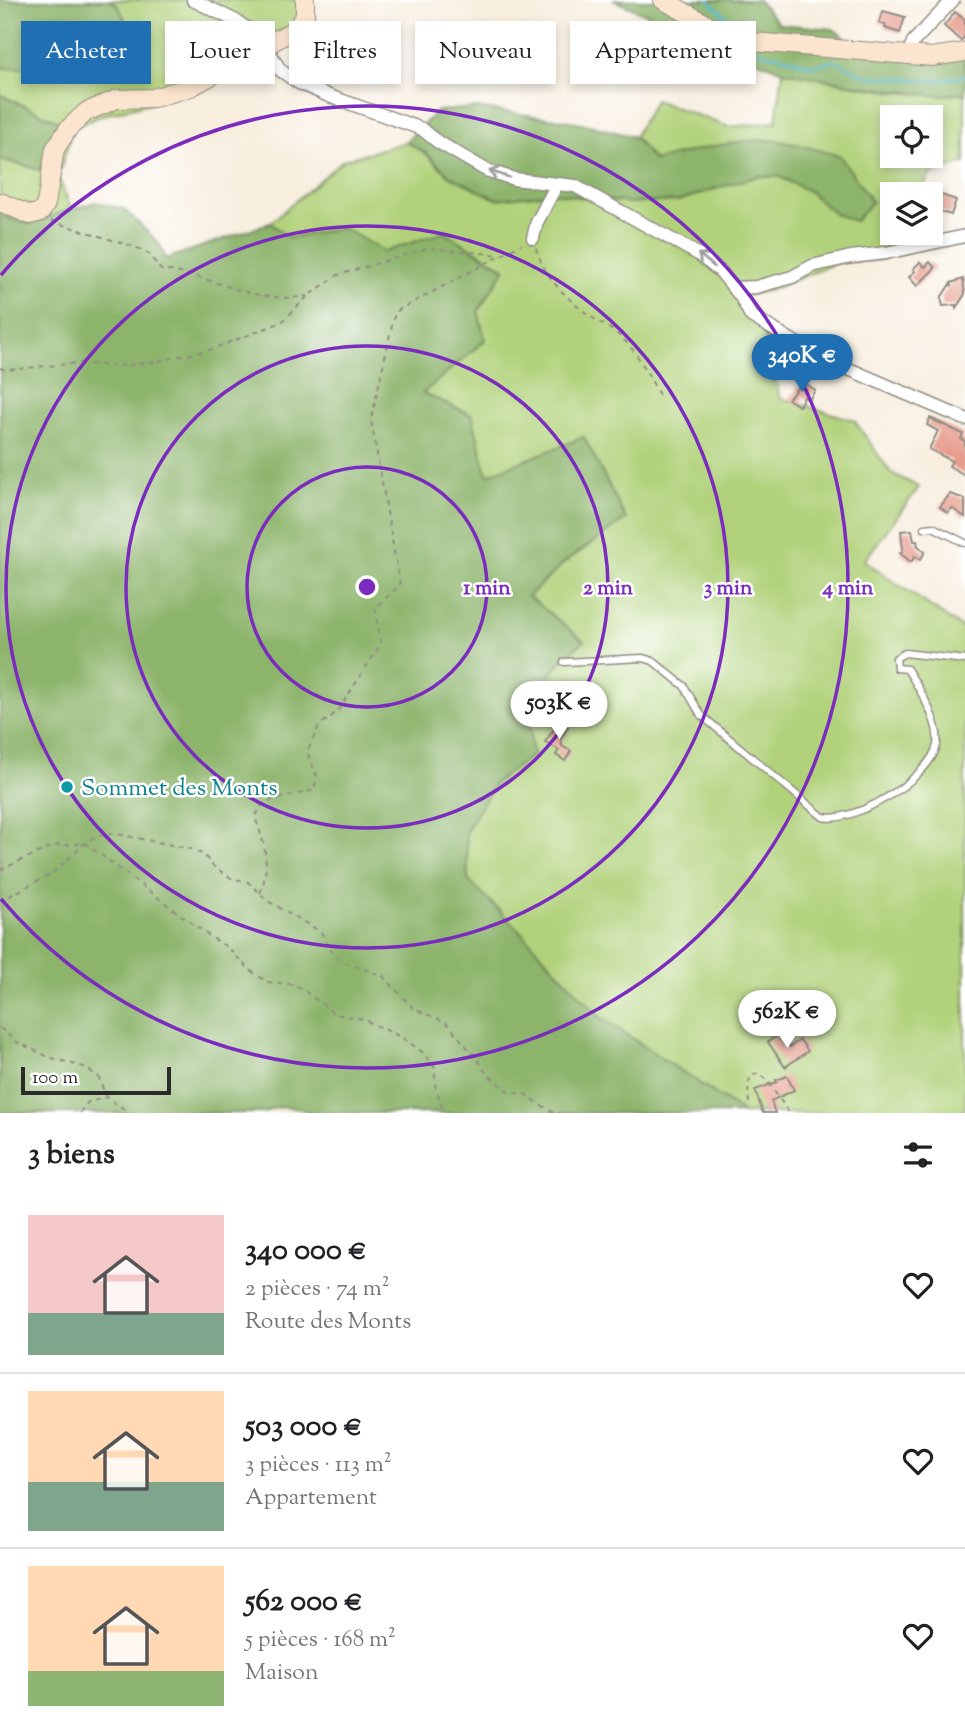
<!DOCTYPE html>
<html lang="fr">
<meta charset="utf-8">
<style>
body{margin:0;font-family:"Sorts Mill Goudy",serif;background:#f6f6f6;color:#202124;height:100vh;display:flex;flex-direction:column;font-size:26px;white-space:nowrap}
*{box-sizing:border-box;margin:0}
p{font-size:23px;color:#757577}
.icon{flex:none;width:38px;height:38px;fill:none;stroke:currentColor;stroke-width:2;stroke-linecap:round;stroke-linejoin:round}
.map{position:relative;height:1113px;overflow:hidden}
.sheet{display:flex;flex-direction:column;background:#fff;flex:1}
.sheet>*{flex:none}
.guide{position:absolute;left:21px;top:21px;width:924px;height:63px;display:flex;gap:14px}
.tools{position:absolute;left:880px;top:105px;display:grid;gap:14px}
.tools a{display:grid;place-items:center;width:63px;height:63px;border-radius:0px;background:#fff;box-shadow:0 4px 10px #0003;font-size:35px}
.scale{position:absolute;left:21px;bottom:18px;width:150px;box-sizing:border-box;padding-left:7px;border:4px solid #2b2b2b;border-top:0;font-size:19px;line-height:24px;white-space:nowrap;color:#2b2b2b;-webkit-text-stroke:5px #fff;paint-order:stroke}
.price{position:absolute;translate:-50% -60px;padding:0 16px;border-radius:24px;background:#fff;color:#222;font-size:23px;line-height:46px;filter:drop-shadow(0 2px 4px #0008)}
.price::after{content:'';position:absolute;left:50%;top:42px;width:21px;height:16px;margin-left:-10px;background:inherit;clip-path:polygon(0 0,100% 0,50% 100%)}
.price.active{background:#1f6fb2;color:#fff}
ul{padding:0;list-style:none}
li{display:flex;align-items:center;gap:21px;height:175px;padding:0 28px}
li+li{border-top:2px solid #e0e0e0}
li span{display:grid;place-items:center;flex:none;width:196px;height:140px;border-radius:0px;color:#555}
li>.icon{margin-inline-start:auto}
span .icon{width:84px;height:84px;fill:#fffc;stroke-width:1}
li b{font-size:30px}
h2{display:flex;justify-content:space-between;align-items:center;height:84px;padding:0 28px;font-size:30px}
.pill{padding:0 24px;border-radius:0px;background:#fff;box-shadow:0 4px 10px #0003;font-size:24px;line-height:63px}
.pill.active{background:#1f6fb2;color:#fff}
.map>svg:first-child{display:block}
</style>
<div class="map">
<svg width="965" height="1113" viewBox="0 0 965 1113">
<rect width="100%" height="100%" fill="#fff"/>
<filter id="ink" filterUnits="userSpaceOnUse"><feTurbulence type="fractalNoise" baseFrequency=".0143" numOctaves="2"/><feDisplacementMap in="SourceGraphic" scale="14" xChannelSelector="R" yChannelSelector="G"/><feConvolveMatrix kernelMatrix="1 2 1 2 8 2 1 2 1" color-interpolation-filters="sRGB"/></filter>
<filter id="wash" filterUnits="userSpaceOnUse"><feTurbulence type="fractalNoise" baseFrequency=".00686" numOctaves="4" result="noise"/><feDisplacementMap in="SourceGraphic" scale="28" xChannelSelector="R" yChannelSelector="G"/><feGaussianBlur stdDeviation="1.57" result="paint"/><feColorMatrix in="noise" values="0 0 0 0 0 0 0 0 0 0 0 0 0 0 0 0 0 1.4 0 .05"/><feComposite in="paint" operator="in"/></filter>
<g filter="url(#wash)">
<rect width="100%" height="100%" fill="#f7eede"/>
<!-- green -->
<path fill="#b1d27a" stroke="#6e7e52" stroke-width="2" fill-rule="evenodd" d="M110,0H310L311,19L201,90L103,115L73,128L58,177L71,209C44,218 27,230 0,213V159L41,170L73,128L0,95V68H68L91,42L118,29L117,5Z
M783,71C842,82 905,100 965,93V163L930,174L919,194H892V233H899L884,259L835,263L771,290L744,296L760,317L780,398L854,420L891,473L919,487L864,561L965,630V1113H739L741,1111L600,1017L519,930L468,880L466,832L496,782L533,755L527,704L563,659L584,641L528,597L565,562L626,519L486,475L472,415L422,393L485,340L478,311L505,268L444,232L384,252L343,228L289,238L270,223L343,160L406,142L420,149L450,176L585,198L631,203L678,201L736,182L759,176L780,177L809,191L835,214L871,202L721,145L654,161L634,137L655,100L729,127L776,122ZM892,117H931V156H892Z"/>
<!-- forest -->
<path fill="#8cb46a" stroke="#5c704a" stroke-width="2" d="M0,0H110L117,5L125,18L118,28L91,42L95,55L87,64L68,68H0Z
M613,0H758L779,24L833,29L868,54L965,56V93L938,96L855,85L783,71Z
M0,95L73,128L41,170L0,159Z
M476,108L577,122L634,137L654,161C690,152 729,140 766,140C791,141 817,150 840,156L872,202L855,221L835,214L809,191L780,177L759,176L736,182L678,201L631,203L557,193L496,199L450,176L426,153L406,142L437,111Z
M95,202L124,209L158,242L166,259L270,223L289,238L343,228L384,252L444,232L505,269L478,311L485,340L423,393L472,415L487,475L584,437L626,519L565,562L528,596L584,641L563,659L527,704L533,755L496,782L466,831L468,880L519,930L600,1017L741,1111L739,1113H310C299,1107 276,1104 265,1113H0V213L8,218L29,224Z"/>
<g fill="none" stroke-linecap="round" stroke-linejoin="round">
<!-- stream -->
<path stroke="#4cb5ca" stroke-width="2.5" d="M708,0L744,33
M753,48L754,51L788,58L811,66L836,61L866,76L936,81L965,76"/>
</g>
<g id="blocks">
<!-- building -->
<path fill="#e79b8b" d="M883,11L905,17L900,33L885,28L886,25L879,23Z
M955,12L965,20V36L961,41L944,26Z
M936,193L956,200L951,215L931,208Z
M920,262L925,267L930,262L935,268L917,286L909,277L915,271L913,269Z
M963,279L965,294L956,308V305L943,306L941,298L950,284L952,286L951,283Z
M803,382L815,390L809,400L804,397L799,406L788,399Z
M930,418L963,434L961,439L965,441V475L949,466L952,461L929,449L938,431L927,425Z
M950,494L965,499V517L952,508L948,513L940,507Z
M912,530L914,541H917L918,546L925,552L920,560L915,556L911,562L900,553L903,550L901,531Z
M559,722L568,727L561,738L562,746L571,751L565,761L556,755L559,750L545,742Z
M779,1034L790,1047L800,1040L808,1051L785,1067L768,1042Z
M787,1076L794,1090L771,1101L775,1113H763L755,1090L777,1082L776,1080Z"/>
</g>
</g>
<g filter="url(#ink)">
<use href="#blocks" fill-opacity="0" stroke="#918c84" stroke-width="2"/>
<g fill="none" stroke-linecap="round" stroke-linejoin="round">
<!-- lane casing -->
<g stroke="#918c84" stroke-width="9">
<path id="lane" d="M924,528L933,527L965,543
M564,662L643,658L653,661L684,686L701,715L823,817C854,824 930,778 937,745C941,724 918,686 907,669L897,668L896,658L905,653L965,660"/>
</g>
<!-- street casing -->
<g stroke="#918c84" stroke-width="15">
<path id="street" d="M193,0L236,21L254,33L266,46L280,70L299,83L329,96L422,129L438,142L486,170L514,179L575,186L698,254L721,272L741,297L751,316L816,355L965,419
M909,54L913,42L953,0
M533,238L537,222L557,184
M733,288L756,287L792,277L812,266L851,257L886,253L965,236"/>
</g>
<!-- secondary casing -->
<g stroke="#918c84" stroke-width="20">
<path id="secondary" d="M663,0L728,36L741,41L932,57L965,52
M0,202L30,215L41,212L46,204L55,149L68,129L86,112L117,99L153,98L191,87L294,30L305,17V0"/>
</g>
<!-- path -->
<path stroke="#918c84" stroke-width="2" stroke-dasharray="5 5" stroke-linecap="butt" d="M51,221L135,247L149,254L161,270C215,275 251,305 308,296
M536,248C544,277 566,298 590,316C598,322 609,327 617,334C637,349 649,376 660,397
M0,368L5,370L79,363L118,366L153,362L209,350L282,322L309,295L338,275L428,248L502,255
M0,870L53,846L85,843L209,936L227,947L250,970L267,982L291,984L301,988L335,1014L363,1019L401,1037L424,1053L435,1068V1085L444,1113
M260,893C271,866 265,844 255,817L262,805L269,801L314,790L317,776L307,752L319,726L337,712L381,644L375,608L400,585L371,420L395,312L522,244
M0,901L53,873L85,843L96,836L113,833L191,849L204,855L213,866L231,878L248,882L268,901L321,932L330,950L342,961L383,976L414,1009L446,1022L478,1060L486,1073L508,1091L526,1095L554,1113
M0,1028L17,1042L49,1057L84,1067L98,1076L106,1097L123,1108L126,1113
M749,1103L748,1085L751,1076L759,1073L766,1079L789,1113
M80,1113L88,1102L105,1098"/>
<!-- lane -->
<use href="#lane" stroke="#fff" stroke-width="6"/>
<!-- street -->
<use href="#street" stroke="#fff" stroke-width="12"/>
<!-- secondary -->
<use href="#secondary" stroke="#fce5cf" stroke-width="18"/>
</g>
<!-- one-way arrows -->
<defs><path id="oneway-shaft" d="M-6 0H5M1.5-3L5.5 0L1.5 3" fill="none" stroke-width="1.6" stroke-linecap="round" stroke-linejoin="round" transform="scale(1.75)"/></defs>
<g stroke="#a0a0a0">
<use href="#oneway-shaft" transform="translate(499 174) rotate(-162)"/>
<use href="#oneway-shaft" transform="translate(706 260) rotate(-141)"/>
</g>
</g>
<!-- distance rings -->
<g fill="none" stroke="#7b2cbf" stroke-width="3.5">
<circle cx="367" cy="587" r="120"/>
<circle cx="367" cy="587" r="241"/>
<circle cx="367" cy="587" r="361"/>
<path d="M1 275A481 481 0 1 1 1 899"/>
</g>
<!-- markers -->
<circle fill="#0f9aa8" stroke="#fff" stroke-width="2.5" cx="67" cy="787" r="7"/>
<g text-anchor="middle" stroke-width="5" stroke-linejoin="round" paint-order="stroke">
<!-- culture labels -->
<g font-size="24" fill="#0d838f" stroke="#fff" text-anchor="start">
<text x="81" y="795">Sommet des Monts</text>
</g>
</g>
<circle cx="367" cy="587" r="10" fill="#7b2cbf" stroke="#fff" stroke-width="3.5"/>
<g font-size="21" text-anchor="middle" font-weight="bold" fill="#7b2cbf" stroke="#fff" stroke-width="5" stroke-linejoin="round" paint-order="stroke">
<text x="487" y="594">1 min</text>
<text x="608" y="594">2 min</text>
<text x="728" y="594">3 min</text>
<text x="848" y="594">4 min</text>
</g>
</svg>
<div class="tools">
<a><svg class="icon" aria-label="locate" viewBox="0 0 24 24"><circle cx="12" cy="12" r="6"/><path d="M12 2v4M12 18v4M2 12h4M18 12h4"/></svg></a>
<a><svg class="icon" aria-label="layers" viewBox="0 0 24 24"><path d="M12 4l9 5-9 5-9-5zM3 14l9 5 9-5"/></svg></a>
</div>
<div class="scale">100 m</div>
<b class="price active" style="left:802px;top:394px">340K €</b>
<b class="price" style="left:559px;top:741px">503K €</b>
<b class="price" style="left:787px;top:1050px">562K €</b>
<div class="guide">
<a class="pill active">Acheter</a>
<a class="pill">Louer</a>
<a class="pill">Filtres</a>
<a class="pill">Nouveau</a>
<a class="pill">Appartement</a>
</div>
</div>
<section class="sheet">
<h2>3 biens<svg class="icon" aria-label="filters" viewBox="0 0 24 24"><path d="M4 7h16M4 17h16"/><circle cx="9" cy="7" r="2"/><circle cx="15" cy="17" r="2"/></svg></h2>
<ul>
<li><span style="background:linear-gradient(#f6c9c9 70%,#7fa58c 0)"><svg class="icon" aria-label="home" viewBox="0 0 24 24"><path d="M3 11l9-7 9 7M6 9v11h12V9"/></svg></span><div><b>340 000 €</b><p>2 pièces · 74 m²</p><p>Route des Monts</p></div><svg class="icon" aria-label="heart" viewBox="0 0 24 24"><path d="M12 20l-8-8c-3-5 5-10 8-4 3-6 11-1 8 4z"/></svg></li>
<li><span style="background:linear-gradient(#ffd9b3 65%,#7fa58c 0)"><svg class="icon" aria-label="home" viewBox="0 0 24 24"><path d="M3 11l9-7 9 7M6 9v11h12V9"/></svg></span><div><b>503 000 €</b><p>3 pièces · 113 m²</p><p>Appartement</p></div><svg class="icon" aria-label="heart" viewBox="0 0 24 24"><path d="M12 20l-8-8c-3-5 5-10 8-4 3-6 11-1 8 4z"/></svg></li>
<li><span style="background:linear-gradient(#ffd9b3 75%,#8fb573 0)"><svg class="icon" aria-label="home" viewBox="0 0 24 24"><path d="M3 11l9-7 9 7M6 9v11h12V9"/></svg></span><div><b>562 000 €</b><p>5 pièces · 168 m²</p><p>Maison</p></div><svg class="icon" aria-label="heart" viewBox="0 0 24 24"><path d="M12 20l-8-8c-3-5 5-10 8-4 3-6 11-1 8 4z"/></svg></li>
</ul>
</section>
